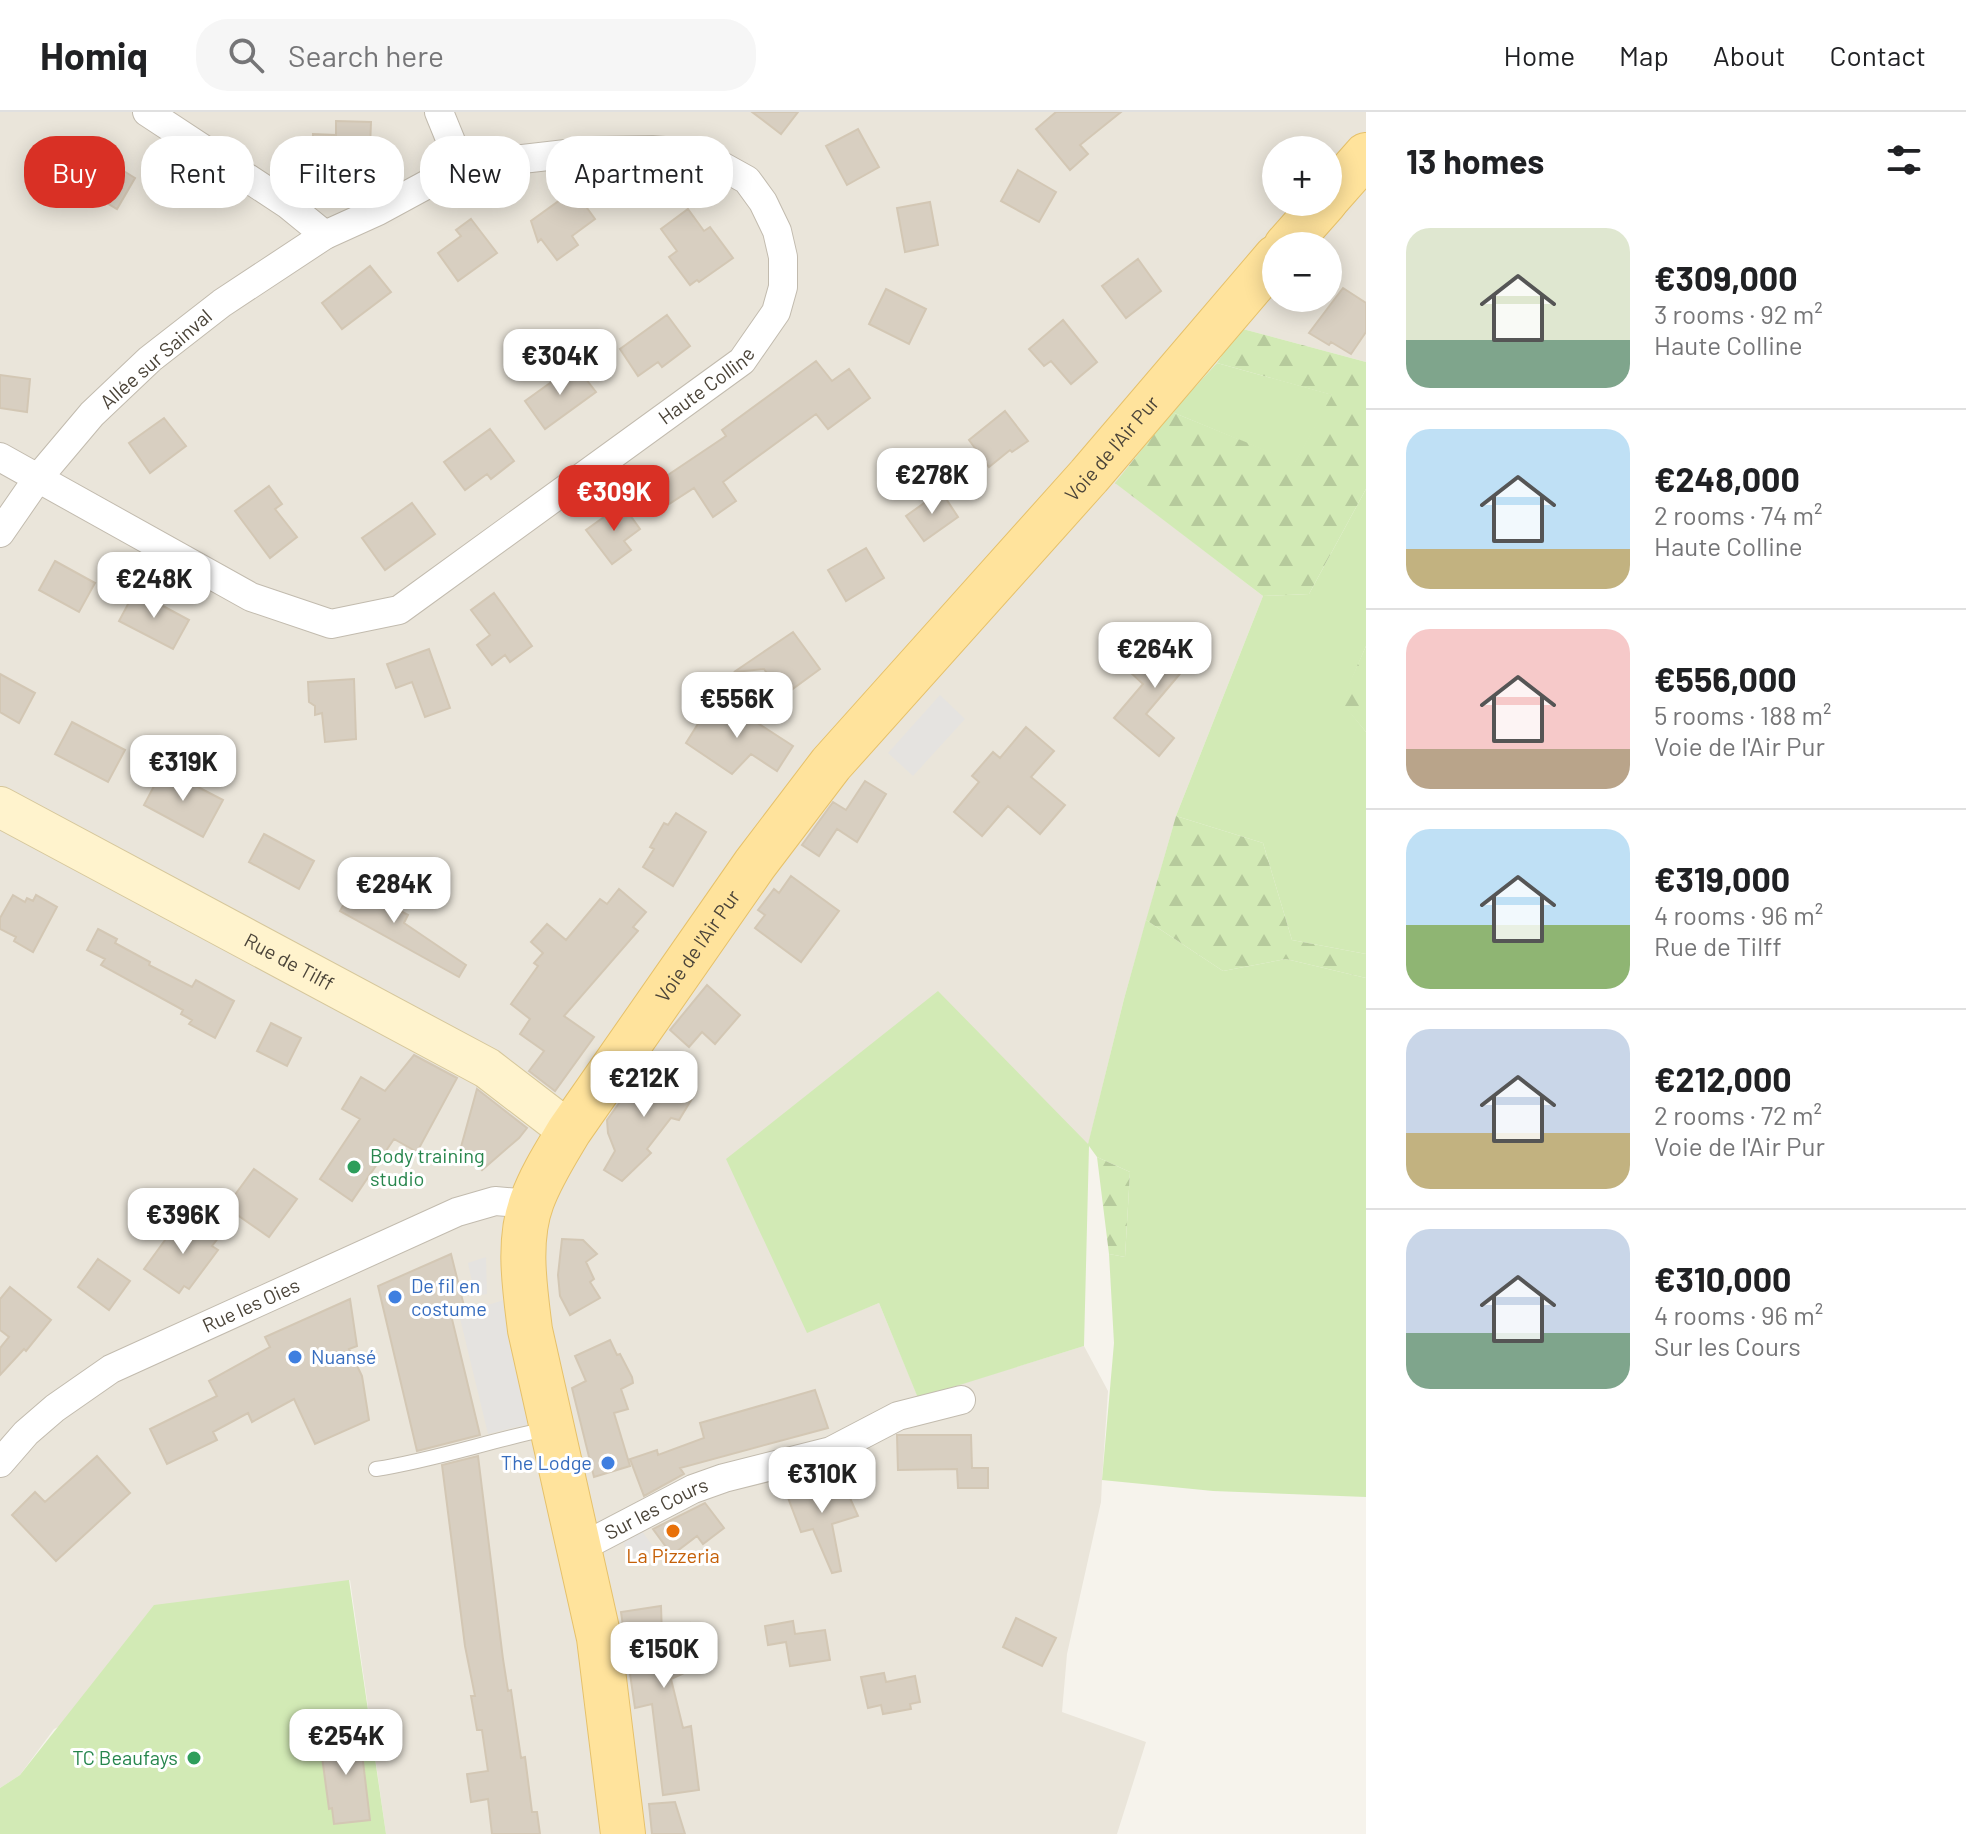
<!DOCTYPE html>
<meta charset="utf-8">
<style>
body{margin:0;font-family:Barlow,sans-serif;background:#f6f6f6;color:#202124;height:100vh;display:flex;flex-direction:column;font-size:30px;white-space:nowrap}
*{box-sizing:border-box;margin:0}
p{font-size:26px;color:#757577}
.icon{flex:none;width:44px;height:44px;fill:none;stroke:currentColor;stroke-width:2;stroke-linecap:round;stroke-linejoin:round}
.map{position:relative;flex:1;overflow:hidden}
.side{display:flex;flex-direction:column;background:#fff;width:600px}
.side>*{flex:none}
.hud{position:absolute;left:24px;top:24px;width:760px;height:72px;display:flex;gap:16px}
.buttons{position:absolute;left:1262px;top:24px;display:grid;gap:16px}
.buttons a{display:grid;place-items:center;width:80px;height:80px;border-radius:50%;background:#fff;box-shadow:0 4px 20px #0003;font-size:40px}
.price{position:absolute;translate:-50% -68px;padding:0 18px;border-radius:16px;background:#fff;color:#222;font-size:26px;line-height:52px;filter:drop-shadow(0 2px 4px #0008)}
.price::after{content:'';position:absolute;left:50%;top:48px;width:24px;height:18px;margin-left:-12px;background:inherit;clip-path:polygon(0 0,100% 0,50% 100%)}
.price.selected{background:#d93025;color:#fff}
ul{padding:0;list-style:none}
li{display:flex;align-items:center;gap:24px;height:200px;padding:0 40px}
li+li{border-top:2px solid #e0e0e0}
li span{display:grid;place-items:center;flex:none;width:224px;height:160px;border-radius:24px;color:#555}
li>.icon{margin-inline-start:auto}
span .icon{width:96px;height:96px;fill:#fffc;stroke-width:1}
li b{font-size:34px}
h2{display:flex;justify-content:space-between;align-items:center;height:96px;padding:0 40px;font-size:34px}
.pill{padding:0 28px;border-radius:32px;background:#fff;box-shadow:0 4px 20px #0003;font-size:28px;line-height:72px}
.pill.selected{background:#d93025;color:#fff}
header{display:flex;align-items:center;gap:48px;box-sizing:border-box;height:112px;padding:0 40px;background:#fff;border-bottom:2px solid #e0e0e0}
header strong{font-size:38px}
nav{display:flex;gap:44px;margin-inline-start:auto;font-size:28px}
.search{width:560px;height:72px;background:#f6f6f6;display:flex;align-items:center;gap:20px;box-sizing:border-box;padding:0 28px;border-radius:32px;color:#757577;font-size:30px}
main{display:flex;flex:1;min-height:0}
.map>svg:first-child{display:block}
</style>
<header>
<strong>Homiq</strong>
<div class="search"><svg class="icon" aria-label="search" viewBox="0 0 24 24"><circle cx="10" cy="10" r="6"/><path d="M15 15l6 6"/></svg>Search here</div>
<nav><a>Home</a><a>Map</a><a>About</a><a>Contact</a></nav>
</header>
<main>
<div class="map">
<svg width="1366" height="1722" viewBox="0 0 1366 1722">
<defs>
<pattern id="forest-firs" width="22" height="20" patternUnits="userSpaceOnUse" patternTransform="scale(2)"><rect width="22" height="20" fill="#d2eab5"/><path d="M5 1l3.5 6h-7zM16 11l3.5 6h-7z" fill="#b6ca9c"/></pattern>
</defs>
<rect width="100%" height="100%" fill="#f6f3ec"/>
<!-- residential -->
<path fill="#eae5da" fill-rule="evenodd" d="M0,0H1366V250L1239,216L1217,251L1172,300L1116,371L1263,484L1176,704L1124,887L1088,1033L806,1220L879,1191L918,1285L1084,1234L1108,1279L1102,1368L1101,1390L1067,1542L1062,1600L1146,1630L1117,1722H636L549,1217L540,1130L563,1055L591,1015L0,680ZM1276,38H1328V90H1276ZM1276,134H1328V186H1276Z
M0,705L482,962L543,1020L525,1058L562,1401L611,1722H386L350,1468L54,1617L20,1663L0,1676Z"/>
<!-- grass -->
<path fill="#d2eab5" d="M1217,251L1333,283L1295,351L1172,300Z
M1366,377V534L1342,590L1366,620V842L1292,828L1263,731L1176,704L1263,484L1309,482Z
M1146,808L1223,859L1286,847L1366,866V1385L1213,1379L1102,1368L1114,1231L1109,1142L1125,1145L1130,1060L1097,1045L1089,1034L1084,1234L918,1286L879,1191L807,1221L726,1047L938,879L1088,1032L1124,887Z
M349,1468L386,1722H0V1676L20,1663L154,1493Z"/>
<!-- forest -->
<path fill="url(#forest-firs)" d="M1239,216L1366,250V377L1309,482L1263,484L1115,371L1172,300L1295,350L1332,283L1217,251Z
M1366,534V620L1341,590Z
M1176,704L1263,731L1292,828L1366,842V866L1286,847L1223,859L1146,808Z
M1097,1045L1130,1060L1125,1145L1109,1142Z"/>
<!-- parking -->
<path fill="#e5e3e0" d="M940,583L965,607L913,664L888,641Z
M486,1145L487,1182L475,1184L468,1151Z
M507,1187L537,1310L488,1322L459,1202Z
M641,1418L661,1445L627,1450L624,1431Z"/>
<!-- building -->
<path fill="#d8cfc1" stroke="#d3c7b4" stroke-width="2" d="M752,0H798L781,22Z
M1056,0H1121L1080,33L1088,42L1070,58L1036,17Z
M336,9L371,10L369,60L312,57L313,22L336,23Z
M858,17L879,55L847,73L826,34Z
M93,40L135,66L117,97L75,72Z
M1018,58L1056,80L1039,110L1001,89Z
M574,78L595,107L572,124L578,133L557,148L541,127L538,130L531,109Z
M930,90L938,133L905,140L897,96Z
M688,97L704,119L710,115L733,146L699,170L697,168L690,173L669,145L677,139L661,117Z
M471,107L497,141L458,169L438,141L461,124L456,118Z
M1138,147L1161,179L1126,206L1102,174Z
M370,154L391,180L342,217L322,191Z
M1343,176L1366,191V220L1351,242L1331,230L1329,233L1309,221Z
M886,177L926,197L909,232L869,212Z
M667,203L690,234L662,255L658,250L638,264L620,237Z
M1063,208L1097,250L1071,272L1051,249L1044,254L1029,237Z
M816,249L832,269L849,257L870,286L828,317L816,302L723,370L736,389L713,405L694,376L669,392L656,371L726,324L722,318Z
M575,253L596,280L545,317L525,289Z
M0,263L30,267L27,300L0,296Z
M1005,299L1028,329L1012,340L1010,338L989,355L969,328Z
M164,306L186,334L150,361L129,331Z
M490,317L514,349L491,367L487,362L465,378L444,350Z
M269,374L282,392L275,397L297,425L270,446L235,399Z
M941,379L958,405L924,429L906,404Z
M412,391L435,422L385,458L362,426Z
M622,392L640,417L624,429L631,438L612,452L586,418Z
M866,436L884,466L846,489L828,458Z
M55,449L95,471L79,500L39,478Z
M135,479L189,508L173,537L119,509Z
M494,481L532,534L510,550L505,543L492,553L477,533L490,523L471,498Z
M793,520L820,557L783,584L764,557L734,560Z
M1168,526L1178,530H1197L1195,544L1146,602L1174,626L1159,644L1114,606L1143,572L1130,560L1143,543L1140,539Z
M429,537L450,596L425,605L412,570L396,576L387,552Z
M0,562L35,581L19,611L0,600Z
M354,567L356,627L325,630L322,601L315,603V594L309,590L308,570Z
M722,588L793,634L777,659L751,642L732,662L686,631L701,607L707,610Z
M72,610L125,638L108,670L55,642Z
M1026,615L1054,639L1031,665L1065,693L1040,722L1008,694L982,724L954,700L979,670L972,664L993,640L1000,646Z
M163,657L223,688L203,725L144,693Z
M865,669L886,682L857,730L837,717L819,744L802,733L833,690L846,698Z
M676,701L706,720L673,774L643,755L654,737L650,735L664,711L668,713Z
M264,722L314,749L299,777L249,750Z
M359,764L376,774L373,779L399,793L397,797L408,803L404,811L466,853L459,865L340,799Z
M791,764L839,799L801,850L755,816L765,803L758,798L774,777L779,781Z
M619,777L646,800L633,815L638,819L564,904L594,925L555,979L529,959L544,939L520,922L530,907L511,892L538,854L534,851L543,841L531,830L547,812L566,828L600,787L607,792Z
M13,783L25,790L27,786L33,789L36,783L57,795L33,840L14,829L16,825L0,817V806Z
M98,817L117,827L115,831L150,850L149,853L192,875L196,868L234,889L215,926L189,912L192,908L181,902L183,898L101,853L105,847L87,838Z
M707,873L740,903L715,932L702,920L689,935L670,918Z
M271,911L301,926L287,954L257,939Z
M414,943L457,966L417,1040L394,1027L352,1089L320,1067L360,1007L342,997L361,965L385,979Z
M654,952L696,980L679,1008L671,1006L647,1037L651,1041L622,1069L604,1058L615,1039L608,1021L607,1008L630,976L637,980Z
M477,977L527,1016L519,1026L482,1058L461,1035Z
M254,1057L297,1087L269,1125L226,1095Z
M179,1109L193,1120L199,1112L219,1125L212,1134L218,1138L189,1177L184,1174L179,1181L144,1157Z
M562,1127L583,1128L597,1142L586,1150L594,1167L590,1170L600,1186L570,1203L560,1184L558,1163Z
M451,1142L465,1198L451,1203L480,1323L417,1339L378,1174Z
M98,1147L130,1169L109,1198L78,1175Z
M10,1175L51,1208L26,1239L24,1237L0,1263V1236L9,1225L0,1218V1187Z
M350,1187L357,1234L349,1237L362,1264L369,1308L315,1332L294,1287L252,1310L248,1301L213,1320L217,1328L167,1352L150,1317L217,1284L209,1269L270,1235L265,1225Z
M610,1228L617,1243L620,1242L632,1265L633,1271L621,1277L628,1297L614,1301L630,1354L594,1365L572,1276L586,1269L575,1244Z
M815,1278L828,1316L680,1356L684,1362L644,1384L630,1347L657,1338L658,1343L704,1326L700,1311Z
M897,1323H971L972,1356H988V1376H958L957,1357L898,1358Z
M97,1344L130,1381L56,1449L12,1403L35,1380L45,1390Z
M478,1344L503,1547L508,1579L511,1578L521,1646L525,1645L532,1700H537L540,1722H492L488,1687L471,1690L467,1662L488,1659L482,1618H477L471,1584H475L465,1534L442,1353Z
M831,1365L839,1386H850L858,1404L832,1412L841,1459L832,1461L813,1417L801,1420L787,1383Z
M705,1391L724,1416L703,1432L697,1424L672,1443L653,1417Z
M661,1494L662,1524L690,1511L708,1550L671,1567L683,1616L691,1614L699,1678L663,1683L652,1592L635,1596L621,1500Z
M1016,1506L1056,1526L1042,1554L1003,1535Z
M793,1509L795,1522L825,1518L830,1548L790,1554L786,1530L768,1533L765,1514Z
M884,1561L886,1570L915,1564L920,1590L910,1592L911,1597L883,1602L881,1593L868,1596L861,1565Z
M359,1616L370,1708L334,1712L332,1696L329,1697L320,1630L336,1628L334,1619Z
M675,1690L685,1722H652L649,1692Z"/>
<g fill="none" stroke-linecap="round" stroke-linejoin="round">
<!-- service casing -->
<g stroke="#c2bbae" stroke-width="16">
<path id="service" d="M376,1357C434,1348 489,1329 546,1317"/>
</g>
<!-- minor casing -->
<g stroke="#c2bbae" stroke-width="30">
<g id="minor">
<path d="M147,0L287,92L325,123"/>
<path d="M439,0L461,54"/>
<path id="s1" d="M0,345L251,485L331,512L399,498L742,249L776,200L783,175V145L777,119L763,90L747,68L720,53L690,41L652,38L592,39L461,54L378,99L325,123L222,191L150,247L92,302L38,366L0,421"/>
<path id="s2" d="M0,1351L26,1321L55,1296L111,1257L457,1100L495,1089L531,1092"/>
<path id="s3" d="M580,1436L693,1377L724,1366L831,1339L898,1304L961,1288"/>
</g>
</g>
<!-- secondary casing -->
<g stroke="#d6c79b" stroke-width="42">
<g id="secondary">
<path id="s4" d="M0,695L487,956L569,1019"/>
</g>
</g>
<!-- primary casing -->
<g stroke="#e6c16a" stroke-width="46">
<g id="primary">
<path d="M1328,86L1366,43"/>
<path d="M1286,134L1325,90"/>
<path id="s5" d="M623,1722L599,1526L530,1218C525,1177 517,1129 532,1089C541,1064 556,1041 569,1019L755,752L831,652L1089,364L1276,145"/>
</g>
</g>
<!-- service -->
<use href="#service" stroke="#fff" stroke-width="14"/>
<!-- minor -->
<use href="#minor" stroke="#fff" stroke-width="28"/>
<!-- secondary -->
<use href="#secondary" stroke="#fff3cd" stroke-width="40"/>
<!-- primary -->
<use href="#primary" stroke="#ffe39c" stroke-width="44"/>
</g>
<!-- markers -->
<g fill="#2e9e5b" stroke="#fff" stroke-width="3">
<circle cx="354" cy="1055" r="8"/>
<circle cx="194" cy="1646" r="8"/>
</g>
<g fill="#3f7fe0" stroke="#fff" stroke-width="3">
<circle cx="395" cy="1185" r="8"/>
<circle cx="295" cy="1245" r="8"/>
<circle cx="608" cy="1351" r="8"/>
</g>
<circle fill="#e8710a" stroke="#fff" stroke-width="3" cx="673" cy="1419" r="8"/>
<g text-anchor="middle" stroke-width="6" stroke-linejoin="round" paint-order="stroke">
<!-- street labels -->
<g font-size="20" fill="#4b4439" stroke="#fff">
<text transform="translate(156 247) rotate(-41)" y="7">Allée sur Sainval</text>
<text dy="7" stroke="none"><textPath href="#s1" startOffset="822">Haute Colline</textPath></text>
<text dy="7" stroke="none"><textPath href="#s5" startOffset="1596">Voie de l'Air Pur</textPath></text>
<text dy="7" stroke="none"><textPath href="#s5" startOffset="948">Voie de l'Air Pur</textPath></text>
<text dy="7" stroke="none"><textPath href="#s4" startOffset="328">Rue de Tilff</textPath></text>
<text dy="7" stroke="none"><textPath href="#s2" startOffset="300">Rue les Oies</textPath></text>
<text dy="7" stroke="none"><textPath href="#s3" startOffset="86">Sur les Cours</textPath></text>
</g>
<!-- leisure labels -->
<g font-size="20" fill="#27864d" stroke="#fff" text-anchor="start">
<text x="370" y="1051">Body training<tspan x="370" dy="23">studio</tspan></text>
<text x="178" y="1653" text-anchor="end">TC Beaufays</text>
</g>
<!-- shop labels -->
<g font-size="20" fill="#366cbe" stroke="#fff" text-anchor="start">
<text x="411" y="1181">De fil en<tspan x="411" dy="23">costume</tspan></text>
<text x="311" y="1252">Nuansé</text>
<text x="592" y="1358" text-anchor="end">The Lodge</text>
</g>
<!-- food labels -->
<g font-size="20" fill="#c56008" stroke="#fff">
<text x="673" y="1451">La Pizzeria</text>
</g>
</g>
</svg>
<div class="buttons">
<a>+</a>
<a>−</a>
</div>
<b class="price" style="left:560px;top:285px">€304K</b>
<b class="price" style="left:932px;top:404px">€278K</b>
<b class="price selected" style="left:614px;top:421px">€309K</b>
<b class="price" style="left:154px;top:508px">€248K</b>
<b class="price" style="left:1155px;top:578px">€264K</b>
<b class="price" style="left:737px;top:628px">€556K</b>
<b class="price" style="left:183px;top:691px">€319K</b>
<b class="price" style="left:394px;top:813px">€284K</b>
<b class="price" style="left:644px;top:1007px">€212K</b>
<b class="price" style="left:183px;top:1144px">€396K</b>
<b class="price" style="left:822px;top:1403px">€310K</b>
<b class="price" style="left:664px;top:1578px">€150K</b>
<b class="price" style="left:346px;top:1665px">€254K</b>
<div class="hud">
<a class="pill selected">Buy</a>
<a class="pill">Rent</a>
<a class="pill">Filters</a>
<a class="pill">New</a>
<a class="pill">Apartment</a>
</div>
</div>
<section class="side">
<h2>13 homes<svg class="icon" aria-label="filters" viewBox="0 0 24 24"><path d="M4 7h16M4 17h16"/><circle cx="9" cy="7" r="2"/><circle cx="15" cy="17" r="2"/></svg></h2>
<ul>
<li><span style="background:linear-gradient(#dfe7d0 70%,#7fa58c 0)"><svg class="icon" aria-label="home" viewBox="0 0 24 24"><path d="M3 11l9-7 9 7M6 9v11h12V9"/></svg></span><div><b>€309,000</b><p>3 rooms · 92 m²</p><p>Haute Colline</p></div></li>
<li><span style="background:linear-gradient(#bfe0f5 75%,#c2b280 0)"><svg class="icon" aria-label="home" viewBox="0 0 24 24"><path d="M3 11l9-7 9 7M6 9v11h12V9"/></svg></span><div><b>€248,000</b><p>2 rooms · 74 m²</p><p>Haute Colline</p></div></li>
<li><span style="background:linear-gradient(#f6c9c9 75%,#b9a48a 0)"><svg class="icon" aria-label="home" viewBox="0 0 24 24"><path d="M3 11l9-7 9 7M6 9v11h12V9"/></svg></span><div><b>€556,000</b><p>5 rooms · 188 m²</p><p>Voie de l'Air Pur</p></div></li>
<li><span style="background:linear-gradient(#bfe0f5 60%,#8fb573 0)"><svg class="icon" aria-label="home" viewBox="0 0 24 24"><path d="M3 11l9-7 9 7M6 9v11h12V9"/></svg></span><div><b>€319,000</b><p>4 rooms · 96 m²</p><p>Rue de Tilff</p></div></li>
<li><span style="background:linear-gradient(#c9d6e8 65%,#c2b280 0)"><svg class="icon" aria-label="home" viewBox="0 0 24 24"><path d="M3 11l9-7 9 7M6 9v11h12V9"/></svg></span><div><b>€212,000</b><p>2 rooms · 72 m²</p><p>Voie de l'Air Pur</p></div></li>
<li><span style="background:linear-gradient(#c9d6e8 65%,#7fa58c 0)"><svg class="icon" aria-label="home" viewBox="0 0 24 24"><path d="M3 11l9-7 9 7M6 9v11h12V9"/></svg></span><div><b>€310,000</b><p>4 rooms · 96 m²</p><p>Sur les Cours</p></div></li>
</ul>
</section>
</main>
